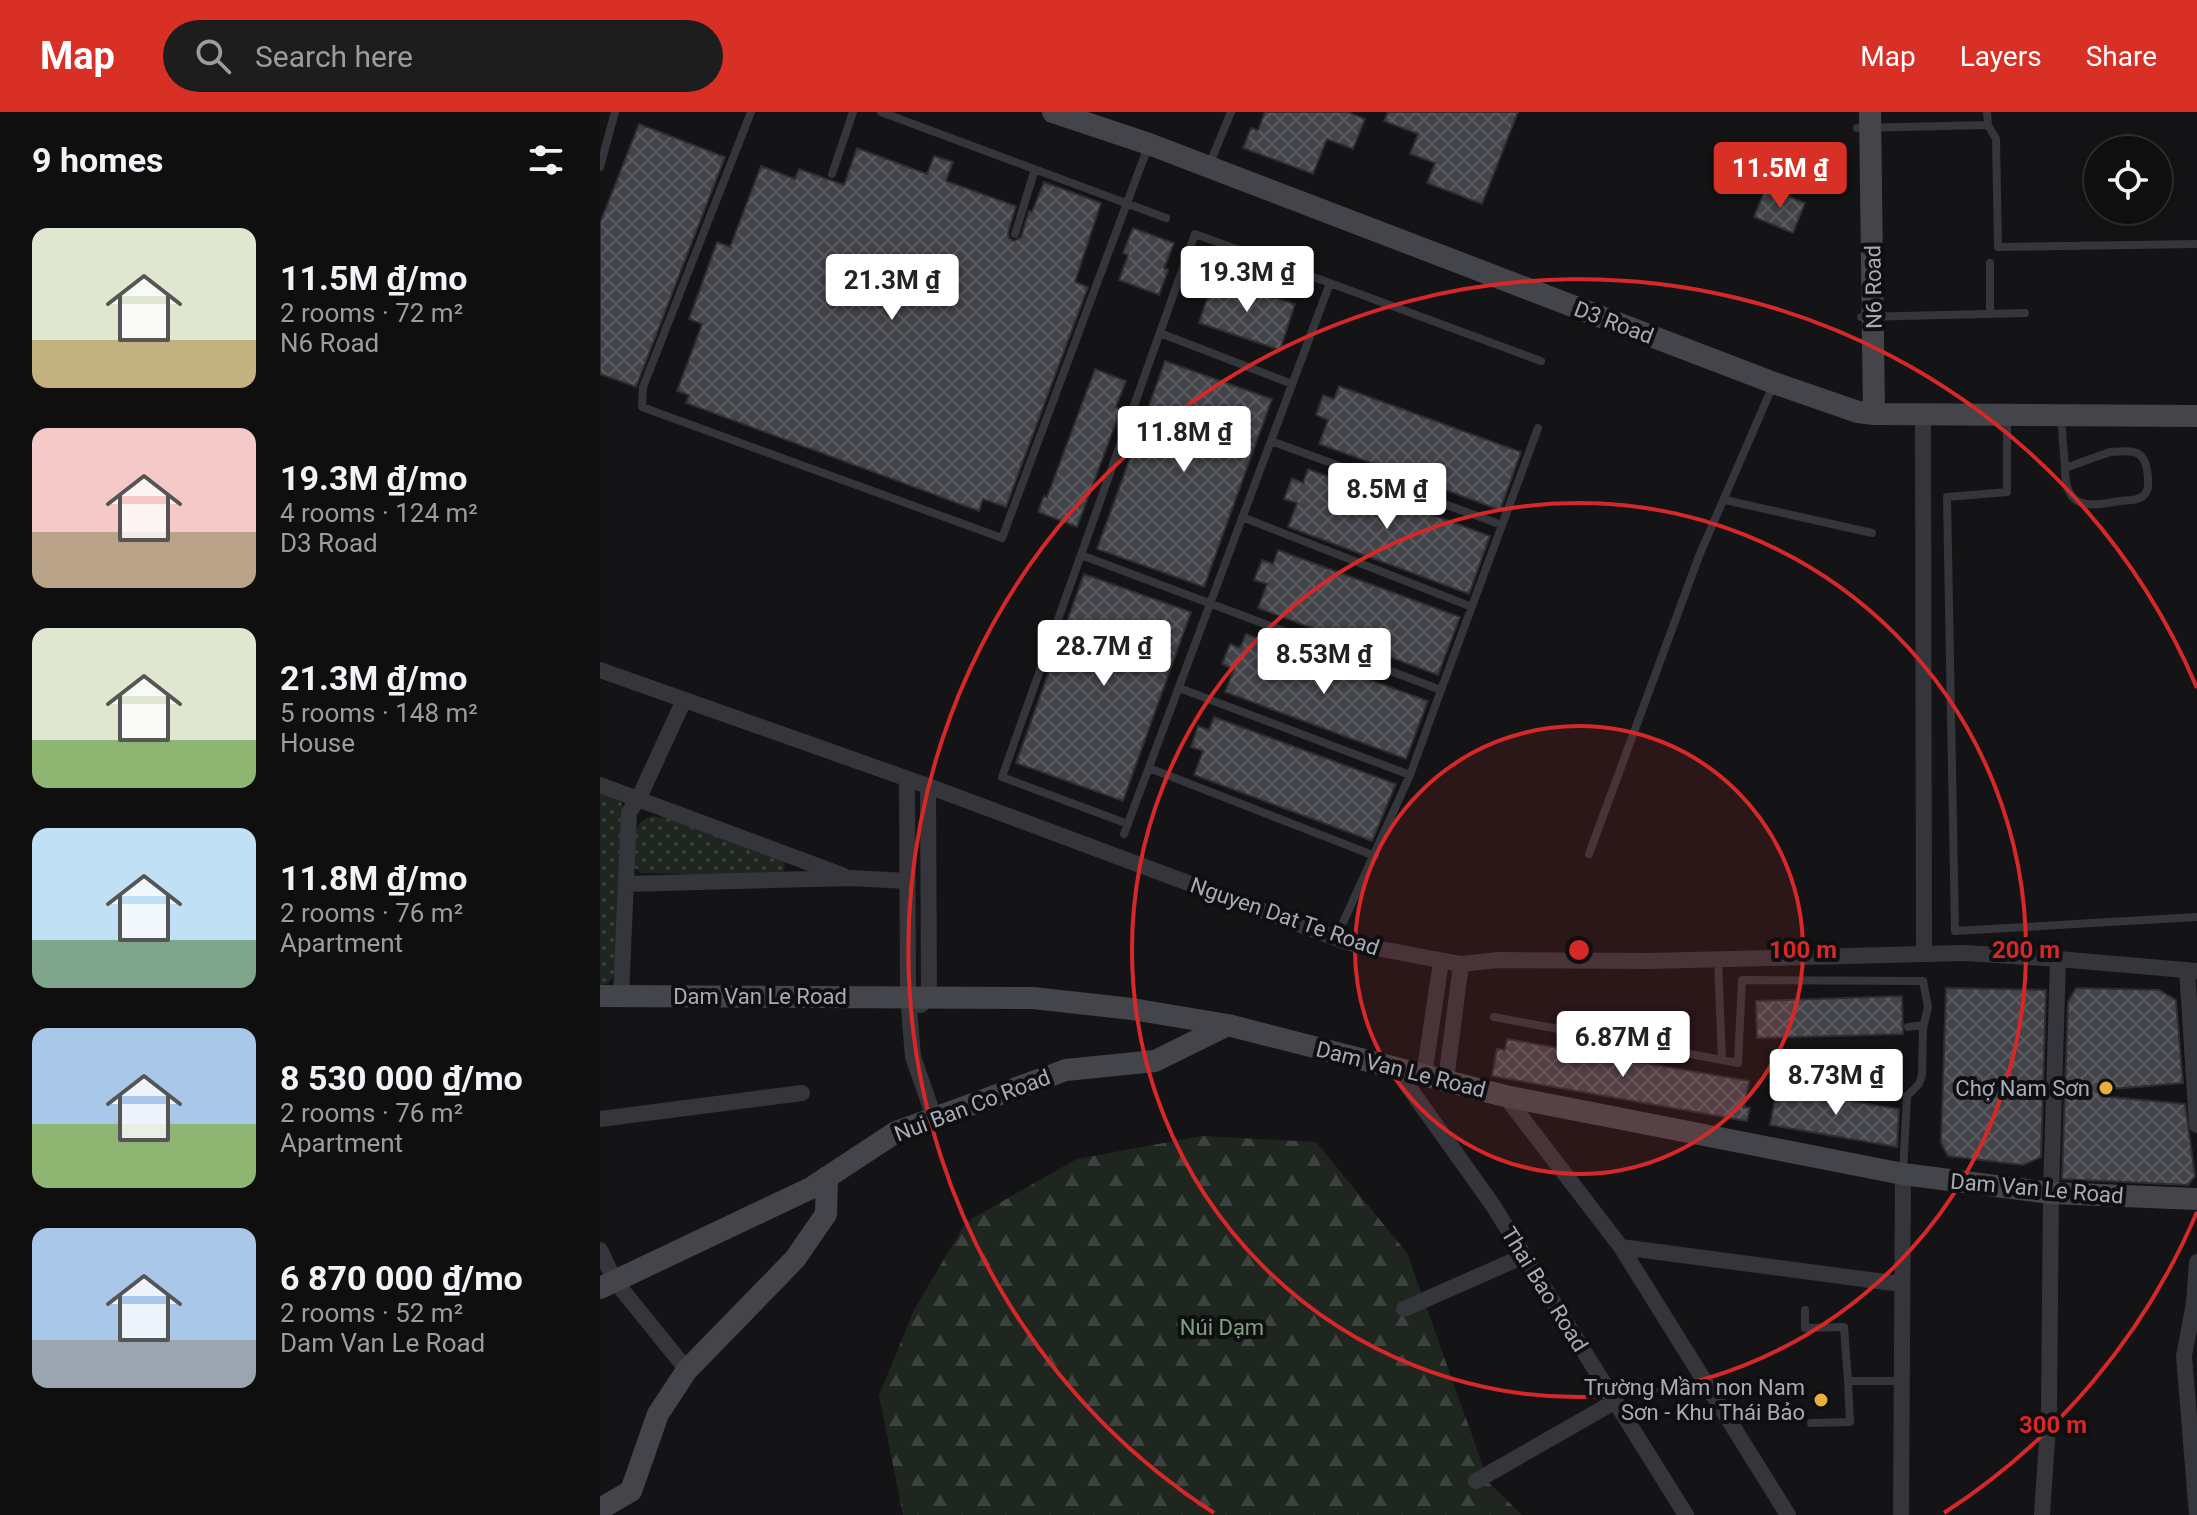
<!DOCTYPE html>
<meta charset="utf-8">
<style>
body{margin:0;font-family:Roboto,sans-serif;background:#1d1d1e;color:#f1f3f6;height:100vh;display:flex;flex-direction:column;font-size:30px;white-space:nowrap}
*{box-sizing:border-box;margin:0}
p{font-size:26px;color:#9b9c9f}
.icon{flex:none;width:44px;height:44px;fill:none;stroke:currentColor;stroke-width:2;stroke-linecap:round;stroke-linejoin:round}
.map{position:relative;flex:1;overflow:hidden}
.side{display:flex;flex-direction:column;background:#0f0f10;width:600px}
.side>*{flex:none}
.controls{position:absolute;left:1484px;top:24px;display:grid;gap:16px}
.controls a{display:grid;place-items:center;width:88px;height:88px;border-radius:50%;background:#0f0f10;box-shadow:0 4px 20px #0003,0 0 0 2px #2f2f30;font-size:40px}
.price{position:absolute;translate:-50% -68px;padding:0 18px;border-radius:8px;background:#fff;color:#222;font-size:26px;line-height:52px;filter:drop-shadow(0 2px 4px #0008)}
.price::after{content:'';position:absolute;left:50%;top:48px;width:24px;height:18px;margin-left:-12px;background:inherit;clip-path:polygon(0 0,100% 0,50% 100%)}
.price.current{background:#d93025;color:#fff}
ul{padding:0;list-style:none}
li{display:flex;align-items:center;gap:24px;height:200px;padding:0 32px}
li span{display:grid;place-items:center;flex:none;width:224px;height:160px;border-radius:16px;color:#555}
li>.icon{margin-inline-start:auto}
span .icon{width:96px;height:96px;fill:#fffc;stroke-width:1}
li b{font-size:34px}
h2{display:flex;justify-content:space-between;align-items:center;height:96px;padding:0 32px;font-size:34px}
header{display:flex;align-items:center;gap:48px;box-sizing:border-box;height:112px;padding:0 40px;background:#d93025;color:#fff}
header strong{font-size:38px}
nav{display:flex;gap:44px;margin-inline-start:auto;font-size:28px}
.search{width:560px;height:72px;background:#1d1d1e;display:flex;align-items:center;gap:20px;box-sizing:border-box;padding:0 28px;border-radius:44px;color:#9b9c9f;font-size:30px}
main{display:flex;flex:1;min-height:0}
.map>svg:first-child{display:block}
</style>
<header>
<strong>Map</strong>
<div class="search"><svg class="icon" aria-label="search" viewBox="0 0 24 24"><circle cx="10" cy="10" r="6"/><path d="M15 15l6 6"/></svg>Search here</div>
<nav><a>Map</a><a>Layers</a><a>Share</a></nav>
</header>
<main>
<section class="side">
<h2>9 homes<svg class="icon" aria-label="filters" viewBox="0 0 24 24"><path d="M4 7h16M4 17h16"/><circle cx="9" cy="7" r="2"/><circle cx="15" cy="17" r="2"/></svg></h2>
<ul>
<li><span style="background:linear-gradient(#dfe7d0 70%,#c2b280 0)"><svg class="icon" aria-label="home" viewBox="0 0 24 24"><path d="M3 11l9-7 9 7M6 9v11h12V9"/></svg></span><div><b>11.5M ₫/mo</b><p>2 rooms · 72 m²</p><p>N6 Road</p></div></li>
<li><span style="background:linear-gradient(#f6c9c9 65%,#b9a48a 0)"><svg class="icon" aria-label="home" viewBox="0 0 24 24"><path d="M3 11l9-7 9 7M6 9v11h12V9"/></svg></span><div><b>19.3M ₫/mo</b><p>4 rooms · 124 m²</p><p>D3 Road</p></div></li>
<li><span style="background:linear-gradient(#dfe7d0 70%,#8fb573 0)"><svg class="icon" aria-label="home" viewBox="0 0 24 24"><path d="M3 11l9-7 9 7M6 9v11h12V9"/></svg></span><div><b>21.3M ₫/mo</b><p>5 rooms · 148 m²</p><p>House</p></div></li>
<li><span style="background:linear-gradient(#bfe0f5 70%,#7fa58c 0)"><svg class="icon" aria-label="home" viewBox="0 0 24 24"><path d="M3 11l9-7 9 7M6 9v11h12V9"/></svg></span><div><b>11.8M ₫/mo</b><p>2 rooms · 76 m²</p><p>Apartment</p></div></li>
<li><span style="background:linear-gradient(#a9c7e8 60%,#8fb573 0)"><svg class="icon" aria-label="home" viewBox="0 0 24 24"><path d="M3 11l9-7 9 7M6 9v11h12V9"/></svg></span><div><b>8 530 000 ₫/mo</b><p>2 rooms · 76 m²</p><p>Apartment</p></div></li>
<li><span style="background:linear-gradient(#a9c7e8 70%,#9aa5b1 0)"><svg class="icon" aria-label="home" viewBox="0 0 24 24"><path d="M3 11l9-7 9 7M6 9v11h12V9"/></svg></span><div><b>6 870 000 ₫/mo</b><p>2 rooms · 52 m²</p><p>Dam Van Le Road</p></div></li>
</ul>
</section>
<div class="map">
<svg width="1597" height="1403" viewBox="0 0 1597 1403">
<defs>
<pattern id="forest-firs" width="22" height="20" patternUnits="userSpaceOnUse" patternTransform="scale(2)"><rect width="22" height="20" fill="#1f2620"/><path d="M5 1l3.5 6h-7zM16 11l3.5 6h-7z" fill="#3d433e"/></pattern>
<pattern id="park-dots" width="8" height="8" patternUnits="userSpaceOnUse" patternTransform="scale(2)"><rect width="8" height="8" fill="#1f2620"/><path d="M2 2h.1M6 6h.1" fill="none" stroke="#3d433e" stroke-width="1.8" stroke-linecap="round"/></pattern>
<pattern id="building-cross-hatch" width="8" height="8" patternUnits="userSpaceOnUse" patternTransform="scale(2)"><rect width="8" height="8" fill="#434449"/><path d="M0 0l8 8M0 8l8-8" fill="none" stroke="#5b5c61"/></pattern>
</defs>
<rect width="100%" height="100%" fill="#141416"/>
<!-- forest -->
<path fill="url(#forest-firs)" d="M601,1024L716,1030L807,1141L889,1371L922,1403H303L279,1283L314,1198L366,1110L477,1047Z"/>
<!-- park -->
<path fill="url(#park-dots)" d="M0,678L20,688L22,692L18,855C14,864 11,873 0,873Z
M53,704L66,706L185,749L184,761L173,764L41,761L34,755C35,735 29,709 53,704Z"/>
<!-- building -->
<path fill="url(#building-cross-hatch)" stroke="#2e2e32" stroke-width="2" d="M665,0H748L765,7L753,37L727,27L713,62L643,36L651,16L658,18Z
M788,0H918L882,92L827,71L835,51L810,42L818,22L784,9Z
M39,12L125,45L36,275L0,262V111Z
M257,36L327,62L334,44L353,50L346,69L416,94L408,121L409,126L414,129L421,125L429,99L432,100L444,70L501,91L475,170L488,175L406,395L383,387L379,399L86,291L89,283L77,279L102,212L89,207L117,130L130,135L161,54L195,67L199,57L244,73Z
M1166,75L1205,91L1193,121L1154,105Z
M533,116L574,131L564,156L568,158L559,183L519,168L528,143L523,141Z
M614,165L695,192L680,238L599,211Z
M565,249L672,287L604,475L497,437Z
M495,257L526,269L516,295L521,297L477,415L438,400L444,384L447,385Z
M739,274L921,340L900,398L719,332L728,308L716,303L723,283L734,287Z
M708,357L890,424L869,482L688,415L697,391L684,387L692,366L703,371Z
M678,438L860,505L838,563L658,496L667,472L654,468L662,448L673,452Z
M484,462L591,500L523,689L416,651Z
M646,522L828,589L806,647L625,580L634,557L622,552L630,532L640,536Z
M614,605L796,672L772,729L594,663L603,639L591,635L598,614L609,618Z
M1346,876L1446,878L1441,1045L1423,1053L1348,1044L1341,1031Z
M1476,876L1559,878L1576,888L1583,971L1511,977L1510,985L1585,992L1595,1064L1588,1073L1462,1067L1468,890Z
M1302,884L1303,922L1157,926L1156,889Z
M907,927L1149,969L1144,995L1150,996L1147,1009L892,964L897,937L905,938Z
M1177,976L1299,997L1297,1035L1170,1013Z"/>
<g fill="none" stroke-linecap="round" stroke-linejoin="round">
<!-- lane -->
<path stroke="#35363b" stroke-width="8" d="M151,0L43,275L42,295L402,426L549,32
M281,0L566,106
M1387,0L1388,13L1396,27L1398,135L1597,132
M1257,16L1388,13
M610,51L631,0
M0,55L15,0
M232,62L253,0
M415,122L435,57
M1390,151V202
M1261,205L1425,201
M560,221L692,272
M1407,305V380L1347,385L1355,819L1597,805
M1461,305L1465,356
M671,329L902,413
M1510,340C1535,338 1546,337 1548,366C1548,372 1549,379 1544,383C1539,389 1527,388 1520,389C1487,395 1465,398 1465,356Z
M1125,388L1272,421
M642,405L872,495
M481,443L841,578L810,663L736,826
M579,576L810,663
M841,578L938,316
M549,656L775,744
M528,712L402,665L595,122L730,171
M524,722L730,171L941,249
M989,742L1099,444L1174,271
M1118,848L1122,948
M894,905L1138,951L1142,868L1323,869L1328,895L1323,916L1322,963L1319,972L1307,984L1303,1061
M1308,915L1323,913
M1205,1198V1216L1244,1215L1248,1269
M1211,1311L1250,1310L1248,1269H1302"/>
<!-- street -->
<path stroke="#35363b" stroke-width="16" d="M1323,304L1324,842
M0,558L328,674L749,831L861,852L898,848L1048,849L1365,841L1458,847L1597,859
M307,667L308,884L313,945L334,1005
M0,673L242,763
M26,772L250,766L308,769
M1587,858L1597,1013
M21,884L29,700L38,688L84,588
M321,893L329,884L328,674
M795,956L892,1092L1086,1403
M824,963L841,850
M846,968L861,852
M905,984L1021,1135L1188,1403
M0,1007L202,981
M1021,1135L1301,1172
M0,1138L15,1169L87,1258
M1597,1150L1594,1191L1584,1244L1597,1403
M804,1197L924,1144
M876,1369L1016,1289
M1301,1403L1303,1062
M1442,1403L1449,1298L1451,1081L1458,847"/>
<!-- secondary -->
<path stroke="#44454b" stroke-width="22" d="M453,0L549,32L1174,271L1258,300L1274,302L1597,304
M1270,0L1274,302
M0,884L433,886L532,897L628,913L905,984L1303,1062L1451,1081L1597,1087
M0,1176L211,1076L296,1020L466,958L555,949L628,913
M0,1397L31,1379L58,1302L87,1258L195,1147L226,1102L227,1065"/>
</g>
<!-- distance rings -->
<circle cx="979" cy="838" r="224" fill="#d62828" fill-opacity=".12"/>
<g fill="none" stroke="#d62828" stroke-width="4">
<circle cx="979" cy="838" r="224"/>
<circle cx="979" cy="838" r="447"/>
<path d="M1597 1100A671 671 0 0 1 1344 1401M614 1401A671 671 0 1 1 1597 576"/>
</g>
<!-- markers -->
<g fill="#e8b03a" stroke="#0f0f11" stroke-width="3">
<circle cx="1506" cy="976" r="8"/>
<circle cx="1221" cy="1288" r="8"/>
</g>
<g text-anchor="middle" stroke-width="8" stroke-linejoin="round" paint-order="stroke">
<!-- street labels -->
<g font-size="22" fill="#a7abb5" stroke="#0f0f11">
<text transform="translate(1273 175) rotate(-91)" y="8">N6 Road</text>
<text transform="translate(1014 210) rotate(21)" y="8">D3 Road</text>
<text transform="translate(685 804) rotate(19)" y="8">Nguyen Dat Te Road</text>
<text x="160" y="892">Dam Van Le Road</text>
<text transform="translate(801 957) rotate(14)" y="8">Dam Van Le Road</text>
<text transform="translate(372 993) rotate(-21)" y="8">Nui Ban Co Road</text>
<text transform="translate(1437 1076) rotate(5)" y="8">Dam Van Le Road</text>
<text transform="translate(945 1177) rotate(58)" y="8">Thai Bao Road</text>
</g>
<!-- poi labels -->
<g font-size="22" fill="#a7abb5" stroke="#0f0f11" text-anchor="end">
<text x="1490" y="984">Chợ Nam Sơn</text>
<text x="1205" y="1283">Trường Mầm non Nam<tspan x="1205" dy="25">Sơn - Khu Thái Bảo</tspan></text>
</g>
<!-- park labels -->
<g font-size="22" fill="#7fa081" stroke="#0f0f11">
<text x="622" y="1223">Núi Dạm</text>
</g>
</g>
<circle cx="979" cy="838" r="12" fill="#d62828" stroke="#0f0f11" stroke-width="4"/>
<g font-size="24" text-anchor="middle" font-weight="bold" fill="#d62828" stroke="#0f0f11" stroke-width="8" stroke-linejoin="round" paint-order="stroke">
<text x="1203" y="846">100 m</text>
<text x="1426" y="846">200 m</text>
<text x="1453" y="1321">300 m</text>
</g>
</svg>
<div class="controls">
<a><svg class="icon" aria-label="locate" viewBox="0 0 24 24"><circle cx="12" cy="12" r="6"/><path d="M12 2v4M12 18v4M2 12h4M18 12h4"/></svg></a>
</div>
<b class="price current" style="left:1180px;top:98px">11.5M ₫</b>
<b class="price" style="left:647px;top:202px">19.3M ₫</b>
<b class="price" style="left:292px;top:210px">21.3M ₫</b>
<b class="price" style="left:584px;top:362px">11.8M ₫</b>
<b class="price" style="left:787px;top:419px">8.5M ₫</b>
<b class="price" style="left:504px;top:576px">28.7M ₫</b>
<b class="price" style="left:724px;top:584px">8.53M ₫</b>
<b class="price" style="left:1023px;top:967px">6.87M ₫</b>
<b class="price" style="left:1236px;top:1005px">8.73M ₫</b>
</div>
</main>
